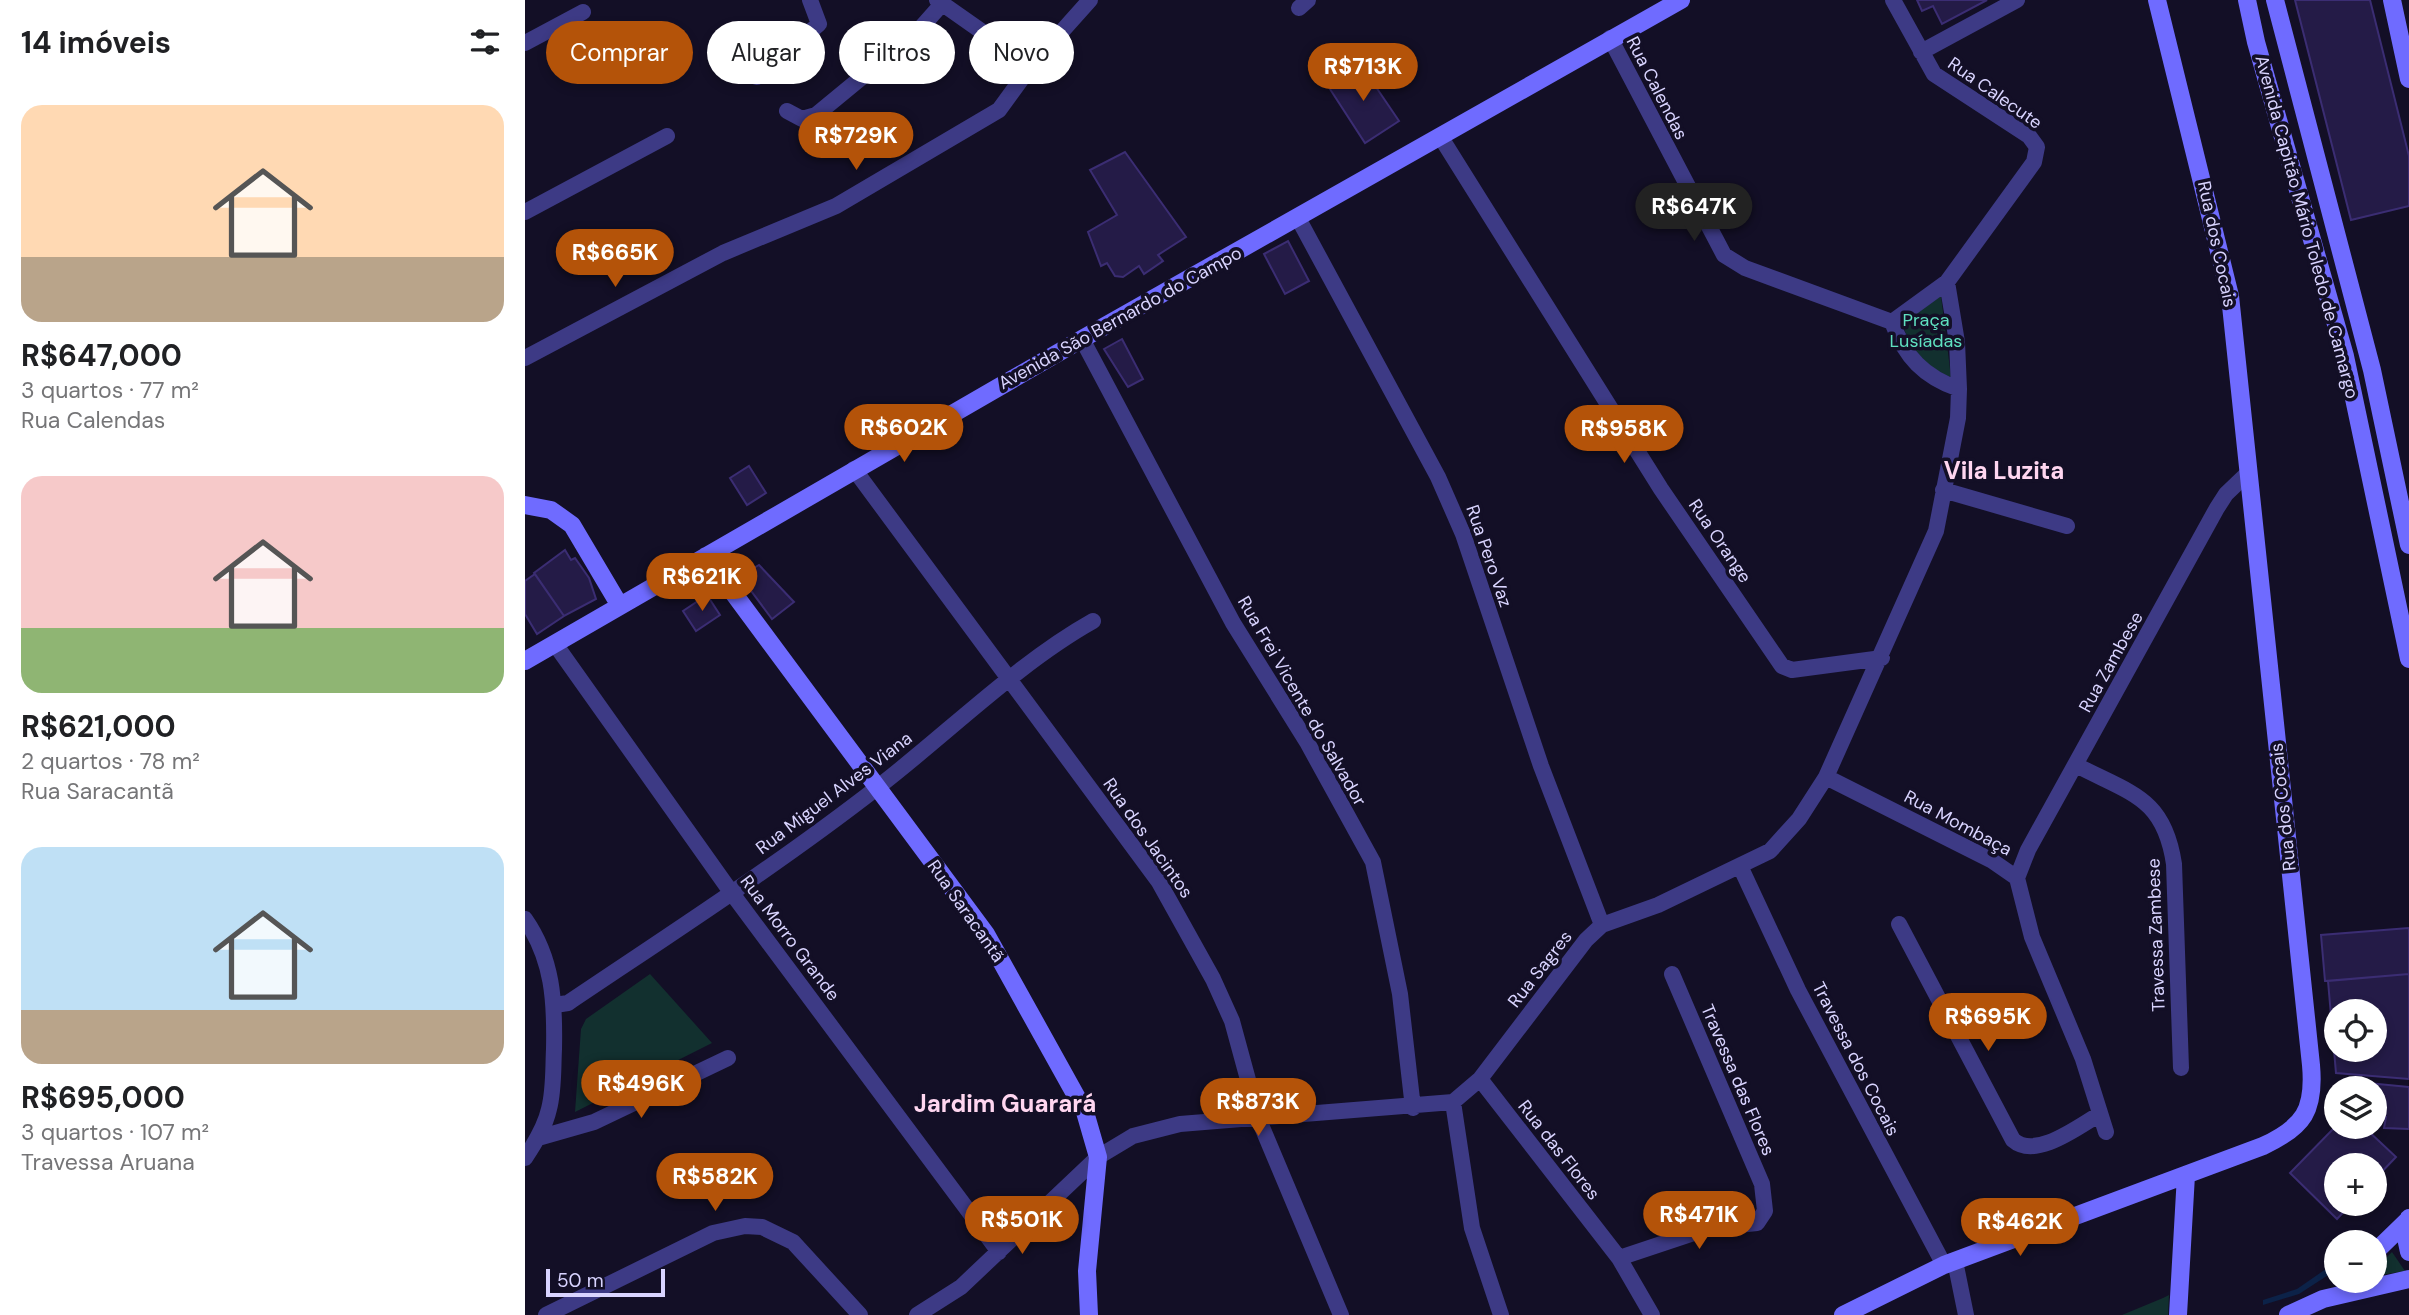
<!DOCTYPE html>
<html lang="pt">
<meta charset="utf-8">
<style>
body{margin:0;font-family:"DM Sans",sans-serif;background:#f6f6f6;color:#202124;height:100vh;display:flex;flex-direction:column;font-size:26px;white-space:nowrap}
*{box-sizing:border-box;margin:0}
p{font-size:23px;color:#757577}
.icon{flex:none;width:38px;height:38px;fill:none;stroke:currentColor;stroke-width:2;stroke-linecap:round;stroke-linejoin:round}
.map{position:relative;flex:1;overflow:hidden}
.side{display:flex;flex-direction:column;background:#fff;width:525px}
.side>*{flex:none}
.guide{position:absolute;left:21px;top:21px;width:665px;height:63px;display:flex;gap:14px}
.buttons{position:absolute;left:1799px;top:999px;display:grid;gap:14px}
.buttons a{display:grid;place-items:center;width:63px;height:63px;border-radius:50%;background:#fff;box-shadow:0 4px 10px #0003;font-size:35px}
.scale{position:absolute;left:21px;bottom:18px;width:119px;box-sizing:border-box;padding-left:7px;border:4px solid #d9d4ff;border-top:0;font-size:19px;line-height:24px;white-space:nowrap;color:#d9d4ff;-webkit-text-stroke:5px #130f26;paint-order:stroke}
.price{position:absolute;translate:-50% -60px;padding:0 16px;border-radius:24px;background:#b45309;color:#fff;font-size:23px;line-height:46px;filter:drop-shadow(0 2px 4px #0008)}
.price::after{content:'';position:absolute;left:50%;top:42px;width:21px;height:16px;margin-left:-10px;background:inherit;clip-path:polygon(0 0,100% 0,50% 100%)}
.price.selected{background:#222;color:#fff}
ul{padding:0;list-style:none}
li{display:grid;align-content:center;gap:14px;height:371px;padding:0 21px}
li span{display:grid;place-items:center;height:217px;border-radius:21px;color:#555}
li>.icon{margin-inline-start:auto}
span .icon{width:126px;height:126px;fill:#fffc;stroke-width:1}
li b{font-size:30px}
h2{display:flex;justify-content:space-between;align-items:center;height:84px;padding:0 21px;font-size:30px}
.pill{padding:0 24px;border-radius:32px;background:#fff;box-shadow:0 4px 10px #0003;font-size:24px;line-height:63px}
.pill.selected{background:#b45309;color:#fff}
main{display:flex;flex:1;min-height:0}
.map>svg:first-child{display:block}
</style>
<main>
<section class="side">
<h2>14 imóveis<svg class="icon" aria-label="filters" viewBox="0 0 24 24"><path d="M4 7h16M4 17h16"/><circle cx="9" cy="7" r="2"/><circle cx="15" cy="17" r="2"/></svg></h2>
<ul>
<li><span style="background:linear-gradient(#ffd9b3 70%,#b9a48a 0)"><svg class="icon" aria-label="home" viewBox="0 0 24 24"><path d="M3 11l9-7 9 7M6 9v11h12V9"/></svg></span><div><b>R$647,000</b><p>3 quartos · 77 m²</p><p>Rua Calendas</p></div></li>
<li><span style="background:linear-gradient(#f6c9c9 70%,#8fb573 0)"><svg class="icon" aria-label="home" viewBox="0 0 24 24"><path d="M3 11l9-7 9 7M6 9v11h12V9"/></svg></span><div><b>R$621,000</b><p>2 quartos · 78 m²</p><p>Rua Saracantã</p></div></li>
<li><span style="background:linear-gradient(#bfe0f5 75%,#b9a48a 0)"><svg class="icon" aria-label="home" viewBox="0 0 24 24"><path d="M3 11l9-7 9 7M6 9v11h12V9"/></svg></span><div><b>R$695,000</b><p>3 quartos · 107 m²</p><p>Travessa Aruana</p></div></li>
</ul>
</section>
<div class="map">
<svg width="1884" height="1315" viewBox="0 0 1884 1315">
<rect width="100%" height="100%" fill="#130f26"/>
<!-- green -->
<path fill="#12302f" d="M1416,296L1426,377C1401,368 1386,348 1377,324Z
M125,974L187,1043L50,1112L56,1029L61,1019Z
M1867,1252L1880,1271L1850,1276V1269Z
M1644,1295L1643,1315H1597L1638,1298Z"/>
<!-- water -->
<path fill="#0c2248" d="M1811,1262V1270L1774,1294L1738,1305V1300L1772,1289Z"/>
<!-- building -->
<path fill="#241b47" stroke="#3b2d73" stroke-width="2" fill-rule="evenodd" d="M1392,0H1462L1417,24L1408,6L1397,11Z
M1770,0H1845L1884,156V206L1826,220Z
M834,62L874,121L840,143L803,86Z
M600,152L661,237L633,255L638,261L619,274L614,266L598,277L590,276L582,263L576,266L563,232L592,215L565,170Z
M763,241L784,281L760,294L739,254Z
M597,339L618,379L603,387L579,349Z
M224,466L241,493L222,505L205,478Z
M40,550L46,560L50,558L64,578L71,599L39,616L9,573Z
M234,565L269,602L247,619L215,576Z
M10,574L39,616L12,634L0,614V581Z
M182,595L195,615L171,631L158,611Z
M1884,928V974L1800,981L1796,935Z
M1884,974V1079L1811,1073L1803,981ZM1811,1012H1850V1050H1811Z
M1822,1081L1884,1087V1129L1859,1128L1861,1117L1850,1115V1088H1821Z
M1811,1126L1839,1127L1871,1157L1850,1179V1166H1811V1204H1826L1812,1219L1765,1173Z"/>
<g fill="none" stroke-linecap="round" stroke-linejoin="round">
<!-- street -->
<path stroke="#3d3a85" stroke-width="16" d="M412,0L506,66
M774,8L783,0
M1085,38L1199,255L1220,268L1367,322
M0,43L58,12
M1396,52L1492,0
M232,77L294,24L285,0
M262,111L277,119L291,115L393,31L417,4
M915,136L1136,489L1257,666L1267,670L1357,658
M0,212L142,136
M773,218L913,477L938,534L1016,766L1077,925
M1367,322L1422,282L1509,162L1512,147L1504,136L1409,74L1368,0
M1367,322C1380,357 1399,377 1434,389
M557,339L708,623L782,742L848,862L875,994L888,1108
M0,358L198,253L311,206L474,110L506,66L565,0
M329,469L634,882L688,979L707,1021L734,1120L816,1315
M1418,490L1542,526
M30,644L206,892L474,1252
M1551,765C1606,794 1639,797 1649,864L1656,1068
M1301,777L1466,860L1492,878L1507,937L1558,1059L1581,1132
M1215,866L1273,990L1419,1265
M1492,878L1503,850L1692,508L1701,494L1724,472
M0,919C28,959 30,1002 29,1049C28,1069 29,1090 24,1109C20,1127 10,1143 0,1158
M1374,924L1488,1140C1511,1160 1554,1126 1575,1114
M30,1005L43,1003C147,933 254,864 353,787C422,734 493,663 568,621
M955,1079L1094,1258L1127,1315
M928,1102L947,1228L976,1315
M13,1138L69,1122L203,1058
M1094,1258L1184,1228L1232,1223L1240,1211L1237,1184L1147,974
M1430,1261L1441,1315
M21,1315L188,1233L220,1226L237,1227L268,1242L335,1315
M392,1315L436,1287L573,1157L608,1136L655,1124L928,1102L955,1079L1061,940L1077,925L1133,905L1245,851L1274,819L1301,777L1411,531L1433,418L1434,389L1432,342L1422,282"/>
<!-- secondary -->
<path stroke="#6f6bff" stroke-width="18" d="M1722,0L1731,42L1820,356L1884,659
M1750,0L1847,370L1884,545
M1867,0L1884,79
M0,505L26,510L47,525L95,606
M181,556L461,934L560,1112L573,1157L562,1271L564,1315
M0,661L557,339L1156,0
M1884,1218L1880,1233L1884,1252
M1850,1252L1882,1221
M1318,1315L1419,1265L1738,1146C1779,1127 1790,1110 1786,1065L1705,296L1632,0
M1653,1315L1661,1175
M1763,1315L1798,1299L1884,1279"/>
</g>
<g text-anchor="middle" stroke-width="7" stroke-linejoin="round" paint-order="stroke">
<!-- street labels -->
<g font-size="18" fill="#d9d4ff" stroke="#130f26">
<text transform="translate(1132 88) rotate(63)" y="6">Rua Calendas</text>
<text transform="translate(1470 93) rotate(35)" y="6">Rua Calecute</text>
<text transform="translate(1782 227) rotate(75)" y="6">Avenida Capitão Mário Toledo de Camargo</text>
<text transform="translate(1692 244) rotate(78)" y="6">Rua dos Cocais</text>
<text transform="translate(595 318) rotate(-29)" y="6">Avenida São Bernardo do Campo</text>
<text transform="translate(1195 541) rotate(56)" y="6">Rua Orange</text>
<text transform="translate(964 556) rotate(71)" y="6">Rua Pero Vaz</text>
<text transform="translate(1586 662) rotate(-61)" y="6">Rua Zambese</text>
<text transform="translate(777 701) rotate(60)" y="6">Rua Frei Vicente do Salvador</text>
<text transform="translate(309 793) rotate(-37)" y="6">Rua Miguel Alves Viana</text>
<text transform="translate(1758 807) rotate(-96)" y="6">Rua dos Cocais</text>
<text transform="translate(1433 823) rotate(28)" y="6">Rua Mombaça</text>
<text transform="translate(623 838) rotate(55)" y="6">Rua dos Jacintos</text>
<text transform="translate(441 911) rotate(55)" y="6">Rua Saracantã</text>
<text transform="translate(1631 935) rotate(-92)" y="6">Travessa Zambese</text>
<text transform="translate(265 938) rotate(53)" y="6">Rua Morro Grande</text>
<text transform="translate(1015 969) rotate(-52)" y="6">Rua Sagres</text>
<text transform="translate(1331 1059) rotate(63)" y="6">Travessa dos Cocais</text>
<text transform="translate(1213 1080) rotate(67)" y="6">Travessa das Flores</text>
<text transform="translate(1034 1150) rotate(52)" y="6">Rua das Flores</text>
</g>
<!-- park labels -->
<g font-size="18" fill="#5fe0c0" stroke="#130f26">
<text x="1401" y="326">Praça<tspan x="1401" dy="21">Lusíadas</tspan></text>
</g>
<!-- district labels -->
<g font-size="24" font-weight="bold" fill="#ffd6f0" stroke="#130f26">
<text x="1479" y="479">Vila Luzita</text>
<text x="480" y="1112">Jardim Guarará</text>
</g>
</g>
</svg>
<div class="buttons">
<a><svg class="icon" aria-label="locate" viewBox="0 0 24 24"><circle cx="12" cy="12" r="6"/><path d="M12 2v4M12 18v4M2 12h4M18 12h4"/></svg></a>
<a><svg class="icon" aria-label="layers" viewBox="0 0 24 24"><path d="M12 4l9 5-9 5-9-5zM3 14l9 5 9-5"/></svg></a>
<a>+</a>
<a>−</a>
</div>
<div class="scale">50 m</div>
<b class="price" style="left:838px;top:103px">R$713K</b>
<b class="price" style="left:331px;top:172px">R$729K</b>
<b class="price selected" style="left:1169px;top:243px">R$647K</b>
<b class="price" style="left:90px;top:289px">R$665K</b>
<b class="price" style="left:379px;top:464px">R$602K</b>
<b class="price" style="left:1099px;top:465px">R$958K</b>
<b class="price" style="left:177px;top:613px">R$621K</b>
<b class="price" style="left:1463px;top:1053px">R$695K</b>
<b class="price" style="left:116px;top:1120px">R$496K</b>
<b class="price" style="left:733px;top:1138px">R$873K</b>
<b class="price" style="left:190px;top:1213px">R$582K</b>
<b class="price" style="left:1174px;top:1251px">R$471K</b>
<b class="price" style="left:497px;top:1256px">R$501K</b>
<b class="price" style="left:1495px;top:1258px">R$462K</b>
<div class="guide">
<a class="pill selected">Comprar</a>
<a class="pill">Alugar</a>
<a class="pill">Filtros</a>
<a class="pill">Novo</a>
</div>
</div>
</main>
